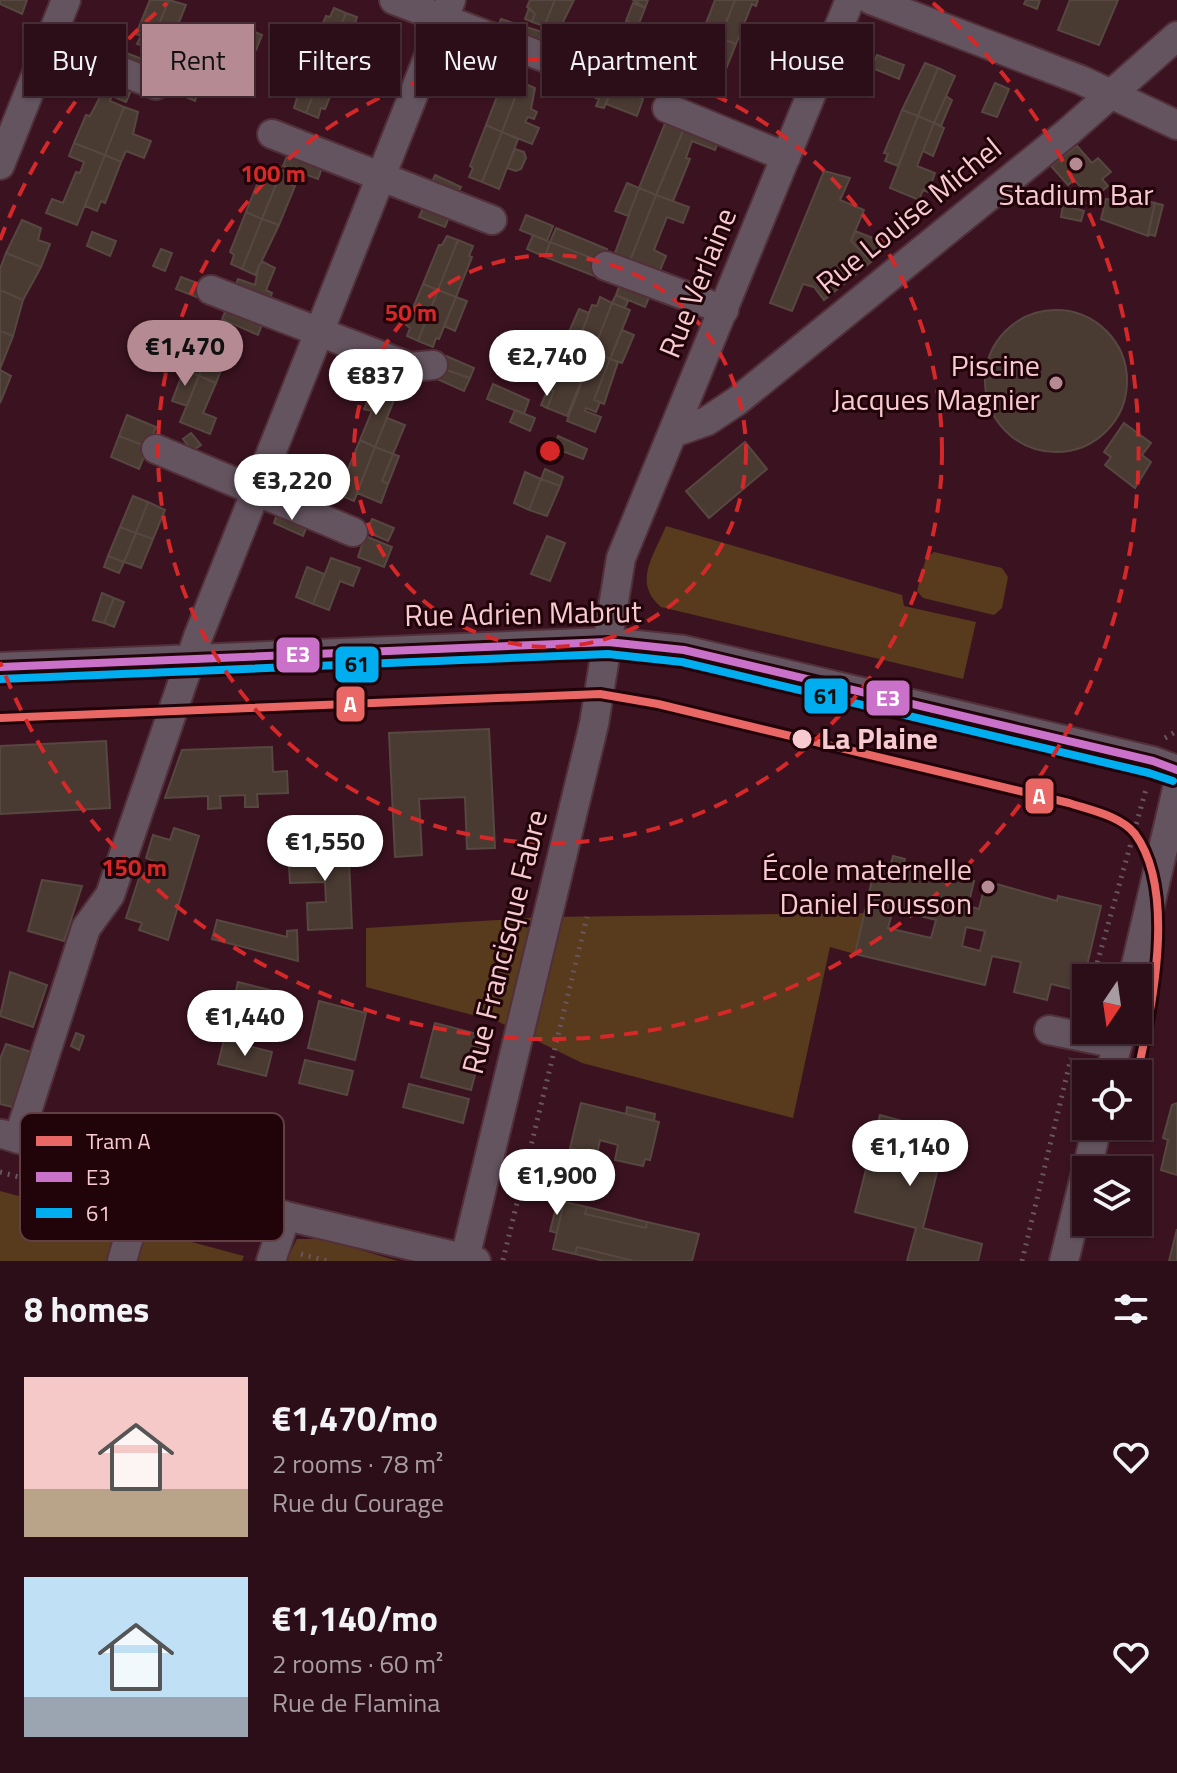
<!DOCTYPE html>
<meta charset="utf-8">
<style>
body{margin:0;font-family:"Titillium Web",sans-serif;background:#341721;color:#f1f3f6;height:100vh;display:flex;flex-direction:column;font-size:30px;white-space:nowrap}
*{box-sizing:border-box;margin:0}
p{font-size:26px;color:#a69ca2}
.icon{flex:none;width:44px;height:44px;fill:none;stroke:currentColor;stroke-width:2;stroke-linecap:round;stroke-linejoin:round}
.map{position:relative;height:1261px;overflow:hidden}
.drawer{display:flex;flex-direction:column;background:#2c0e18;flex:1}
.drawer>*{flex:none}
.banner{position:absolute;left:24px;top:24px;width:1130px;height:72px;display:flex;gap:16px}
.needle{width:52px;rotate:193deg}
.controls{position:absolute;left:1072px;top:964px;display:grid;gap:16px}
.controls a{display:grid;place-items:center;width:80px;height:80px;border-radius:0px;background:#2c0e18;box-shadow:0 2px 6px #0004,0 0 0 2px #482e37;font-size:40px}
.price{position:absolute;translate:-50% -68px;padding:0 18px;border-radius:28px;background:#fff;color:#222;font-size:26px;line-height:52px;filter:drop-shadow(0 2px 4px #0008)}
.price::after{content:'';position:absolute;left:50%;top:48px;width:24px;height:18px;margin-left:-12px;background:inherit;clip-path:polygon(0 0,100% 0,50% 100%)}
.price.active{background:#b58a92;color:#111}
ul{padding:0;list-style:none}
li{display:flex;align-items:center;gap:24px;height:200px;padding:0 24px}
li span{display:grid;place-items:center;flex:none;width:224px;height:160px;border-radius:0px;color:#555}
li>.icon{margin-inline-start:auto}
span .icon{width:96px;height:96px;fill:#fffc;stroke-width:1}
li b{font-size:34px}
h2{display:flex;justify-content:space-between;align-items:center;height:96px;padding:0 24px;font-size:34px}
.chip{padding:0 28px;border-radius:0px;background:#2c0e18;box-shadow:0 2px 6px #0004,0 0 0 2px #482e37;font-size:28px;line-height:72px}
.chip.active{background:#b58a92;color:#111}
.map>svg:first-child{display:block}
</style>
<div class="map">
<svg width="1177" height="1261" viewBox="0 0 1177 1261">
<rect width="100%" height="100%" fill="#3b1320"/>
<!-- green -->
<path fill="#583a1d" d="M666,526L902,595L904,606L976,622L963,679L661,607C632,582 654,556 666,526Z
M934,552L1002,568L1008,577L1002,608L994,615L923,598L917,591L926,558Z
M864,913L855,954L830,947L793,1118L582,1063L499,1022L366,987V928L546,917Z
M0,1191L244,1256L242,1261H0Z
M297,1239H323L398,1261H286Z"/>
<!-- building -->
<path fill="#493a32" stroke="#564840" stroke-width="2" fill-rule="evenodd" d="M0,0H27L22,14L0,4Z
M150,0H169L149,48L137,44L141,36L136,34Z
M169,0L186,5L169,47L165,46L162,54L149,48Z
M530,0H555L544,26L532,22L535,14L527,7Z
M555,0H574L558,32L544,26Z
M633,0H648L645,8Z
M715,0H735L720,38L703,31Z
M735,0H758L756,6L752,4L736,44L720,38Z
M1026,0H1040L1037,9L1024,4Z
M1070,0H1118L1099,45L1058,30Z
M633,3L645,8L638,26L626,21Z
M334,8L346,13L327,60L310,54L326,16L330,17Z
M529,8L535,14L532,22L525,19Z
M346,13L357,17L354,27L357,29L342,67L327,60Z
M501,19L542,32L536,47L496,31Z
M250,30L262,35L256,50L244,45Z
M703,31L720,38L700,88L687,83L691,74L686,72Z
M720,38L736,44L720,84L726,86L722,96L700,88Z
M490,44L519,57L514,70L485,58Z
M570,46L585,53L581,74L561,67Z
M121,51L145,60L139,72L115,64Z
M310,54L327,60L306,113L294,108L297,98L293,96Z
M877,55L904,65L899,79L872,68Z
M327,60L342,67L325,109L321,108L318,118L306,113Z
M925,63L938,68L918,116L902,110Z
M938,68L955,76L934,123L918,116Z
M171,74L200,86L195,101L165,88Z
M585,77L613,87L604,108L596,106L599,99L579,92Z
M110,78L133,86L126,102L112,96L110,101L124,107L105,155L74,143L86,115L90,116Z
M510,78L521,82L502,132L486,125L502,84L506,86Z
M521,82L535,88L531,109L537,112L534,119L528,117L525,122L539,128L532,144L502,132Z
M995,83L1009,89L997,117L982,112Z
M613,87L643,99L637,116L606,104Z
M946,96L952,100L941,126L934,123Z
M124,107L138,112L133,134L151,141L144,158L126,151L121,162L105,155Z
M902,110L918,116L898,166L885,161L888,154L884,153Z
M918,116L934,123L917,166L935,173L928,192L923,190L919,200L890,188Z
M666,121L686,124L656,195L639,188Z
M934,123L944,128L933,156L923,151Z
M686,124L720,137L715,150L692,141L686,158L690,159L673,201L656,195Z
M486,125L502,132L482,182L469,177L473,168L470,166Z
M502,132L518,139L499,189L482,182Z
M74,143L105,155L77,225L46,213L52,199L63,203L76,172L80,173L84,162L69,156Z
M1077,146L1092,163L1098,158L1111,172L1102,179L1108,186L1093,199L1074,180L1068,185L1051,166Z
M290,149L324,162L318,179L283,166Z
M515,149L524,152L526,158L521,169L516,171L507,168Z
M105,155L121,162L105,203L101,201L97,211L85,206Z
M270,165L282,170L262,219L246,212L262,172L266,174Z
M282,170L294,175L291,185L295,186L279,225L262,219Z
M824,171L850,178L840,200L864,210L851,241L871,262L824,300L814,287L803,284L792,311L770,303Z
M435,175L461,187L456,196L431,185Z
M627,183L639,188L628,216L615,211Z
M639,188L656,195L628,266L615,253Z
M656,195L689,207L683,223L667,217L654,250L666,256L657,278L628,266Z
M1128,196L1155,203L1148,236L1101,219L1106,199L1126,203Z
M426,202L451,212L445,227L419,217Z
M1155,203L1163,205L1155,236L1148,234Z
M1063,205L1084,211L1081,221L1061,217Z
M246,212L262,219L242,269L231,264L234,255L230,252Z
M526,215L553,226L547,241L520,230Z
M262,219L279,225L255,275L242,269Z
M22,220L41,228L38,240L50,244L41,267L6,253Z
M556,228L607,249L602,262L550,242Z
M855,231L891,245L871,262L851,241Z
M92,232L116,241L110,256L87,246Z
M533,235L550,242L545,257L527,249Z
M447,236L458,240L438,290L423,284L439,245H442Z
M458,240L473,246L469,256L472,257L456,297L438,290Z
M550,242L602,262L597,277L545,257Z
M161,249L172,253L165,271L153,266Z
M6,253L41,267L23,300L0,290V269Z
M263,262L275,268L266,290L272,293L268,304L234,290L238,279L255,285L259,265Z
M181,277L208,287L204,300L176,289Z
M621,281L651,293L645,307L616,295Z
M423,284L438,290L418,341L407,336L410,328L406,325Z
M0,290L23,300L13,336L0,331Z
M438,290L456,297L439,339L436,338L433,347L418,341Z
M616,295L628,301L625,308L612,303Z
M456,297L467,301L455,331L444,326Z
M600,297L612,303L593,352L577,345L592,305L597,306Z
M612,303L630,310L610,359L593,352Z
M228,305L264,319L258,335L222,319Z
M579,309L589,313L577,345L565,341Z
M985 381a71 71 0 1 1 142 0a71 71 0 1 1-142 0Z
M622,330L634,335L622,363L610,359Z
M0,331L13,336L0,369Z
M567,341L576,345L564,374L555,370Z
M195,342L210,348L199,376L184,370Z
M576,345L593,352L567,416L547,408L554,391L548,389L555,370L564,374Z
M210,348L227,355L216,383L199,376Z
M593,352L610,359L594,400L600,402L596,412L586,408L585,411L601,417L595,432L567,421Z
M446,356L474,368L470,378L441,368Z
M366,359L405,373L399,389L361,369Z
M610,359L618,362L604,404L594,400Z
M441,368L470,378L464,391L437,379Z
M0,370L11,376L0,403Z
M184,370L199,376L187,406L172,401Z
M199,376L216,383L203,413L216,418L210,434L180,422Z
M493,384L529,400L524,414L487,399Z
M548,389L554,391L547,408L541,405Z
M372,391L394,400L375,447L360,440L372,411L364,409Z
M515,410L535,418L530,431L510,422Z
M127,415L156,427L148,447L119,436Z
M387,418L405,425L393,454L375,447Z
M1124,423L1151,443L1142,455L1151,462L1135,488L1105,465L1111,457L1104,452Z
M191,433L201,445L192,451L183,439Z
M119,436L148,447L139,469L111,457Z
M558,436L587,449L583,459L554,448Z
M360,440L375,447L354,501L330,491L340,466L348,469Z
M745,442L767,469L709,518L686,491Z
M375,447L393,454L382,481L388,484L381,503L357,493Z
M393,454L399,456L388,484L382,481Z
M545,469L563,477L560,486L541,479Z
M525,472L541,479L529,510L514,503Z
M541,479L560,486L547,516L529,510Z
M133,496L148,502L136,533L120,527Z
M148,502L165,510L153,539L136,533Z
M279,509L309,520L303,536L274,523Z
M372,519L394,528L388,541L367,532Z
M120,527L136,533L124,562L108,556Z
M136,533L153,539L141,568L124,562Z
M365,536L392,547L384,567L358,557Z
M547,536L565,543L550,581L531,574Z
M108,556L124,562L119,573L104,567Z
M331,558L360,568L353,586L340,581L329,610L313,604Z
M307,567L324,574L313,604L296,597Z
M102,593L114,598L104,623L93,620Z
M114,598L124,602L114,627L104,623Z
M489,729L495,848L467,849L465,797L419,799L422,855L395,857L389,733Z
M106,741L110,808L0,814V746Z
M272,747L273,772L287,771L288,793L257,794L258,807H245V795L220,796L221,808L208,809V796L165,798L182,750Z
M174,828L199,836L168,940L139,930L142,923L126,918L141,872L158,877L162,864L146,858L153,835L170,840Z
M342,837H348L352,928L308,930L307,903L326,902L325,882L290,883L288,848L314,847V839H320L321,847L342,846Z
M893,856L905,859L903,866L974,881L968,906L979,909L986,881L1057,901L1058,896L1101,906L1081,991L1051,984L1047,1000L1014,992L1021,962L992,956L985,985L855,954L875,867L889,871ZM893,909L936,920L931,938L888,928ZM966,927L985,931L980,951L962,946Z
M42,880L82,886L64,941L28,931Z
M217,920L287,937V931L297,930L298,961L212,939Z
M10,972L47,985L33,1027L0,1016Z
M238,982L286,994L274,1041L227,1029Z
M319,1001L366,1013L355,1060L308,1048Z
M435,1023L485,1036L471,1090L421,1077Z
M76,1033L84,1036L79,1050L71,1046Z
M224,1040L272,1052L266,1076L218,1064Z
M6,1044L34,1053L17,1108L0,1104V1059Z
M305,1060L353,1071L347,1095L299,1083Z
M409,1084L469,1099L463,1123L403,1107Z
M581,1103L659,1122L650,1160L645,1159L643,1166L615,1160L618,1145L600,1140L597,1154L570,1148Z
M1177,1103V1175L1161,1170L1168,1140L1163,1138L1172,1105Z
M627,1107L655,1114L654,1121L626,1114Z
M880,1115L947,1133L923,1228L982,1244L978,1261H907L916,1228L855,1212Z
M558,1200L564,1202L557,1233L550,1231Z
M564,1202L587,1207L585,1214L646,1228L647,1222L699,1234L692,1261H634L577,1247L575,1254L553,1249Z
M587,1207L647,1222L646,1228L585,1214Z
M1177,1229V1261H1169Z
M577,1247L634,1261H604L575,1254Z"/>
<g fill="none" stroke-linecap="round" stroke-linejoin="round">
<!-- minor casing -->
<g stroke="#523039" stroke-width="32">
<path id="minor" d="M394,0L554,61
M871,0L1081,80L1177,125
M49,43L156,85
M667,108L786,157
M272,134L492,220
M0,165L66,0
M606,266L724,310
M211,290L410,367L433,365
M673,433L707,421L737,401L1068,132L1177,36
M156,449L353,532
M0,667L608,642L684,650L1153,761L1177,770
M1133,978L1177,789
M1049,1030L1118,1044
M1110,1074L1121,1030
M2,1134L286,1216L476,1261
M18,1139L86,928L110,895L198,637L451,0
M1087,1170L1097,1126
M465,1258L594,724L621,558L850,0
M122,1261L146,1176
M271,1261L286,1216
M1064,1261L1086,1172"/>
</g>
<!-- path -->
<path stroke="#69555f" stroke-width="5" stroke-dasharray="2 6" stroke-linecap="butt" d="M1165,738L1177,731
M1093,978L1147,786
M0,1172L114,1202
M162,1215L253,1240
M301,1254L327,1261
M503,1260L587,917
M1022,1261L1071,1058"/>
<!-- minor -->
<use href="#minor" stroke="#645460" stroke-width="28"/>
<!-- bus-1 casing -->
<g stroke="#21040a" stroke-width="14">
<path id="bus-1" d="M0,667L608,642L684,650L1153,761L1177,770"/>
</g>
<!-- bus-2 casing -->
<g stroke="#21040a" stroke-width="14">
<path id="bus-2" d="M0,679L608,654L682,662L1149,773L1173,781"/>
</g>
<!-- bus-1 -->
<use href="#bus-1" stroke="#ca72ca" stroke-width="8"/>
<!-- bus-2 -->
<use href="#bus-2" stroke="#00adef" stroke-width="8"/>
<!-- tram-1 casing -->
<g stroke="#21040a" stroke-width="14">
<path id="tram-1" d="M0,718L600,694L658,704L1069,803C1090,810 1121,816 1135,834C1177,891 1152,1010 1137,1074"/>
</g>
<!-- tram-1 -->
<use href="#tram-1" stroke="#e96865" stroke-width="8"/>
</g>
<!-- distance rings -->
<g fill="none" stroke="#d62828" stroke-width="4" stroke-dasharray="14 10">
<circle cx="550" cy="451" r="196"/>
<circle cx="550" cy="451" r="392"/>
<path d="M0 240A589 589 0 0 1 167 3M933 3A589 589 0 1 1 0 662"/>
</g>
<!-- markers -->
<g fill="#b58a92" stroke="#21040a" stroke-width="3">
<circle cx="1076" cy="164" r="8"/>
<circle cx="1056" cy="383" r="8"/>
<circle cx="988" cy="887" r="8"/>
</g>
<circle fill="#f7cacf" stroke="#21040a" stroke-width="3" cx="802" cy="739" r="11"/>
<g text-anchor="middle" stroke-width="6" stroke-linejoin="round" paint-order="stroke">
<!-- poi labels -->
<g font-size="30" fill="#f7cacf" stroke="#21040a" text-anchor="end">
<text x="1076" y="205" text-anchor="middle">Stadium Bar</text>
<text x="1040" y="376">Piscine<tspan x="1040" dy="34">Jacques Magnier</tspan></text>
<text x="972" y="880">École maternelle<tspan x="972" dy="34">Daniel Fousson</tspan></text>
</g>
<!-- street labels -->
<g font-size="30" fill="#f7cacf" stroke="#21040a">
<text transform="translate(909 216) rotate(-39)" y="10">Rue Louise Michel</text>
<text transform="translate(698 283) rotate(-68)" y="10">Rue Verlaine</text>
<text transform="translate(523 614) rotate(-1)" y="10">Rue Adrien Mabrut</text>
<text transform="translate(505 942) rotate(-76)" y="10">Rue Francisque Fabre</text>
</g>
<!-- stop labels -->
<g font-size="30" font-weight="bold" fill="#f7cacf" stroke="#21040a" text-anchor="start">
<text x="821" y="749">La Plaine</text>
</g>
</g>
<!-- legend -->
<rect x="20" y="1113" width="264" height="128" rx="12" fill="#21040a" stroke="#613f45" stroke-width="2"/>
<rect x="36" y="1136" width="36" height="10" fill="#e96865"/>
<rect x="36" y="1172" width="36" height="10" fill="#ca72ca"/>
<rect x="36" y="1208" width="36" height="10" fill="#00adef"/>
<g font-size="22" fill="#f7cacf">
<text x="86" y="1149">Tram A</text>
<text x="86" y="1185">E3</text>
<text x="86" y="1221">61</text>
</g>
<circle cx="550" cy="451" r="12" fill="#d62828" stroke="#21040a" stroke-width="4"/>
<g font-size="24" text-anchor="middle" font-weight="bold" fill="#d62828" stroke="#21040a" stroke-width="6" stroke-linejoin="round" paint-order="stroke">
<text x="273" y="182">100 m</text>
<text x="411" y="321">50 m</text>
<text x="134" y="876">150 m</text>
</g>
<g stroke="#21040a" stroke-width="3">
<rect x="275" y="636" width="46" height="38" rx="8" fill="#ca72ca"/>
<rect x="334" y="645" width="46" height="39" rx="8" fill="#00adef"/>
<rect x="803" y="677" width="46" height="38" rx="8" fill="#00adef"/>
<rect x="865" y="679" width="46" height="38" rx="8" fill="#ca72ca"/>
<rect x="335" y="685" width="31" height="38" rx="8" fill="#e96865"/>
<rect x="1024" y="777" width="31" height="38" rx="8" fill="#e96865"/>
</g>
<g font-size="22" text-anchor="middle" font-weight="bold" fill="#fff">
<text x="298" y="662">E3</text>
<text x="888" y="706">E3</text>
<text x="350" y="712">A</text>
<text x="1039" y="804">A</text>
</g>
<g font-size="22" text-anchor="middle" font-weight="bold" fill="#111">
<text x="357" y="672">61</text>
<text x="826" y="704">61</text>
</g>
</svg>
<div class="controls">
<a><svg class="needle" viewBox="-14 -14 28 28"><path d="M0-13l5 13h-10z" fill="#e53935"/><path d="M0 13l5-13h-10z" fill="#a69ca2"/></svg></a>
<a><svg class="icon" aria-label="locate" viewBox="0 0 24 24"><circle cx="12" cy="12" r="6"/><path d="M12 2v4M12 18v4M2 12h4M18 12h4"/></svg></a>
<a><svg class="icon" aria-label="layers" viewBox="0 0 24 24"><path d="M12 4l9 5-9 5-9-5zM3 14l9 5 9-5"/></svg></a>
</div>
<b class="price active" style="left:185px;top:388px">€1,470</b>
<b class="price" style="left:547px;top:398px">€2,740</b>
<b class="price" style="left:376px;top:417px">€837</b>
<b class="price" style="left:292px;top:522px">€3,220</b>
<b class="price" style="left:325px;top:883px">€1,550</b>
<b class="price" style="left:245px;top:1058px">€1,440</b>
<b class="price" style="left:910px;top:1188px">€1,140</b>
<b class="price" style="left:557px;top:1217px">€1,900</b>
<div class="banner">
<a class="chip">Buy</a>
<a class="chip active">Rent</a>
<a class="chip">Filters</a>
<a class="chip">New</a>
<a class="chip">Apartment</a>
<a class="chip">House</a>
</div>
</div>
<section class="drawer">
<h2>8 homes<svg class="icon" aria-label="filters" viewBox="0 0 24 24"><path d="M4 7h16M4 17h16"/><circle cx="9" cy="7" r="2"/><circle cx="15" cy="17" r="2"/></svg></h2>
<ul>
<li><span style="background:linear-gradient(#f6c9c9 70%,#b9a48a 0)"><svg class="icon" aria-label="home" viewBox="0 0 24 24"><path d="M3 11l9-7 9 7M6 9v11h12V9"/></svg></span><div><b>€1,470/mo</b><p>2 rooms · 78 m²</p><p>Rue du Courage</p></div><svg class="icon" aria-label="heart" viewBox="0 0 24 24"><path d="M12 20l-8-8c-3-5 5-10 8-4 3-6 11-1 8 4z"/></svg></li>
<li><span style="background:linear-gradient(#bfe0f5 75%,#9aa5b1 0)"><svg class="icon" aria-label="home" viewBox="0 0 24 24"><path d="M3 11l9-7 9 7M6 9v11h12V9"/></svg></span><div><b>€1,140/mo</b><p>2 rooms · 60 m²</p><p>Rue de Flamina</p></div><svg class="icon" aria-label="heart" viewBox="0 0 24 24"><path d="M12 20l-8-8c-3-5 5-10 8-4 3-6 11-1 8 4z"/></svg></li>
</ul>
</section>
